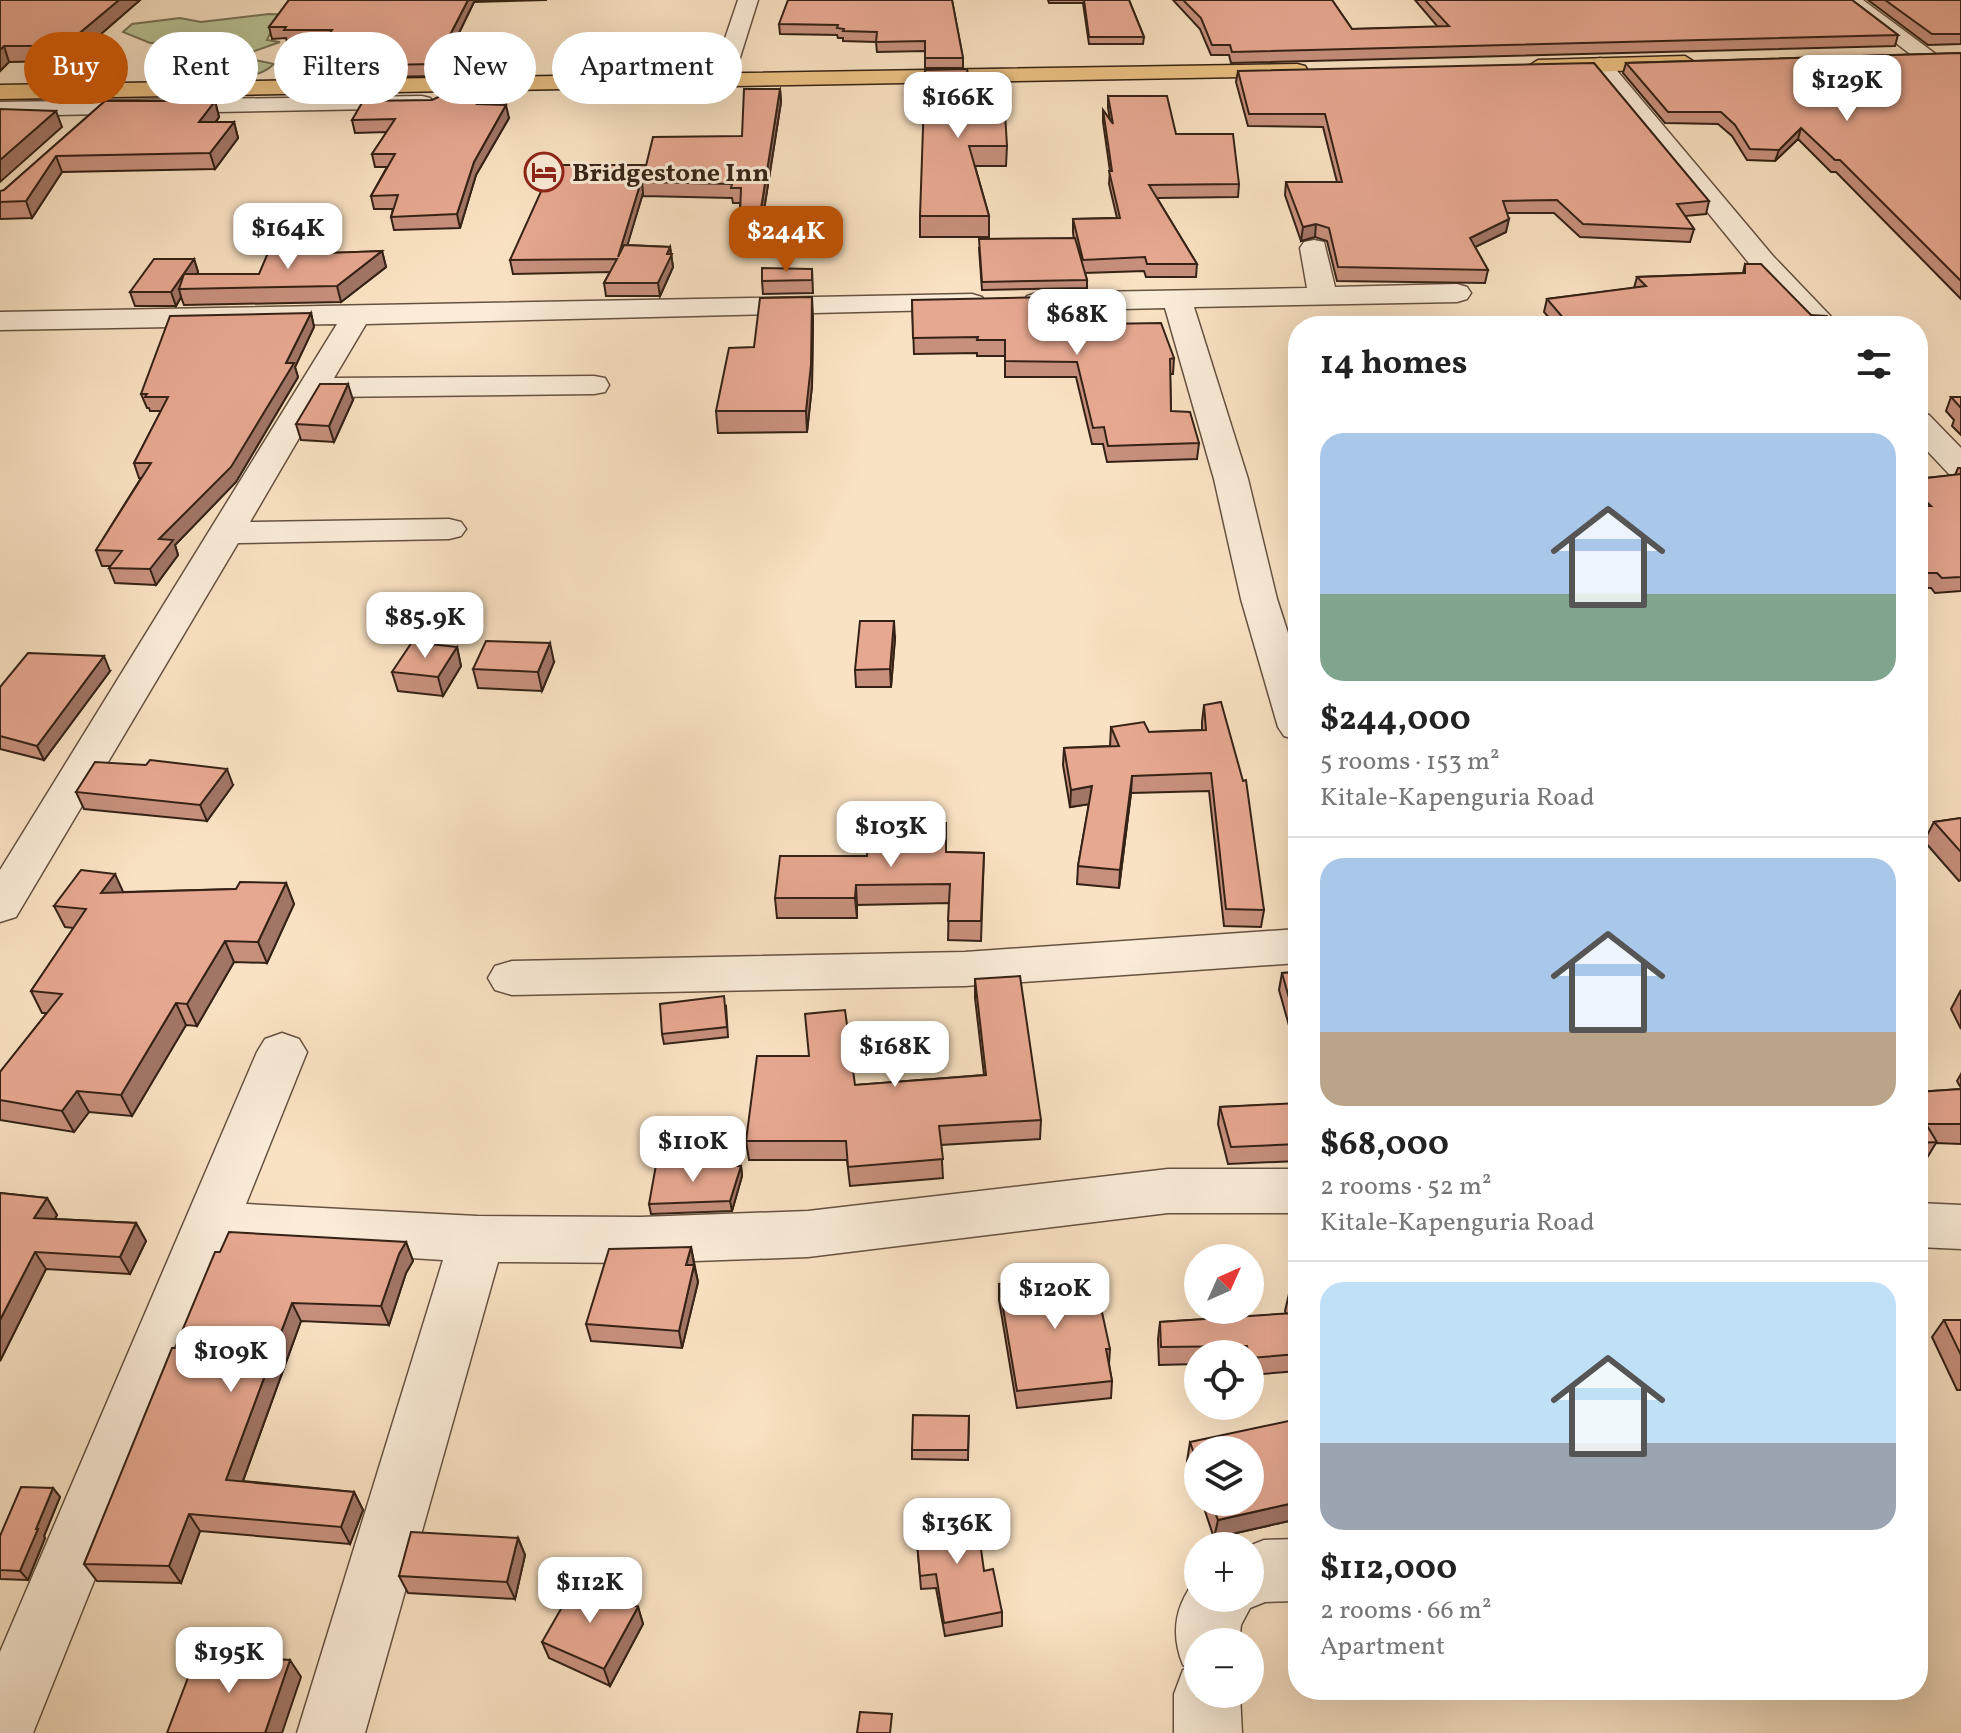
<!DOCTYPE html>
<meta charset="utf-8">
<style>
body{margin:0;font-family:Vollkorn,serif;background:#f6f6f6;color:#222;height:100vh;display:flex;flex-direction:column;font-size:30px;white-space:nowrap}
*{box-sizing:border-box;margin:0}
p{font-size:26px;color:#767676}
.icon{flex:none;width:44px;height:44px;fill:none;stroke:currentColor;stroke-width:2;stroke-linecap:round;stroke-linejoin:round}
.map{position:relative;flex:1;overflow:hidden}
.side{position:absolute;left:1288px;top:316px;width:640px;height:1384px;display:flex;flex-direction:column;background:#fff;border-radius:32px;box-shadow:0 8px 32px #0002}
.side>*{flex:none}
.banner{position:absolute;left:24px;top:32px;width:760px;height:72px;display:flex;gap:16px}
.needle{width:52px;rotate:45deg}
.tools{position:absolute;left:1184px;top:1244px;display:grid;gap:16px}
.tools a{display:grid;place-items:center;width:80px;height:80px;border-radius:50%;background:#fff;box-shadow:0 8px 32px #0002;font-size:40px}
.price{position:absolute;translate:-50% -68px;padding:0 18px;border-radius:16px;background:#fff;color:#222;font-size:26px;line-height:52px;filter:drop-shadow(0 2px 4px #0008)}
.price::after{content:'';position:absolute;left:50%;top:48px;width:24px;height:18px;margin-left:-12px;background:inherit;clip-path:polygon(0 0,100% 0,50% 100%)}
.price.selected{background:#b45309;color:#fff}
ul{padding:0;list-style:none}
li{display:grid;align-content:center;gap:16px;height:424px;padding:0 32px}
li+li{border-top:2px solid #e0e0e0}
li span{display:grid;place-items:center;height:248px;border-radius:24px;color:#555}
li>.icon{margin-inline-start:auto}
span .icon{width:144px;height:144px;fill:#fffc;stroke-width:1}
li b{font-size:34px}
h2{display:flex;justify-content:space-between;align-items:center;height:96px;padding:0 32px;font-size:34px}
.chip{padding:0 28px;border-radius:36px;background:#fff;box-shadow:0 8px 32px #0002;font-size:28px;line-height:72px}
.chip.selected{background:#b45309;color:#fff}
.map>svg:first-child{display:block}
</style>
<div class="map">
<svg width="1961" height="1733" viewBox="0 0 1961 1733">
<rect width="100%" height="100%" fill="#f9e2c3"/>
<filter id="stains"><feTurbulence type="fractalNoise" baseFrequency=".0025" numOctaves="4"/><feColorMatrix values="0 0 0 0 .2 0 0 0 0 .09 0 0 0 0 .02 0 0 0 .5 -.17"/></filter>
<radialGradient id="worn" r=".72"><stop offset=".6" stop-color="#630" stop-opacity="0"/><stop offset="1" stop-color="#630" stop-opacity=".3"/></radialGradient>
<!-- green -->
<path fill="#bac496" stroke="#787356" stroke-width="2" d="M269,14L298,15L272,29L267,40L280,42L252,52L246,58L274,64C258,79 232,80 212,70L210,64L222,53L219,47L226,40L150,43L123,32L132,24L180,18L201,22Z"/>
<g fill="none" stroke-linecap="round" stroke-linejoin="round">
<!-- minor casing -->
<g stroke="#665241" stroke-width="3">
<path id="minor" d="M738,0H758L732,83L729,88H713L710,83Z
M1840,0H1863L1937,55L1934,60H1918Z
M1600,58L1608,60L1773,256L1840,326H1809L1753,268L1592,70L1589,65L1592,60Z
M422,96L430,98L434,103L430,108L0,116V102Z
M1314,240L1324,242L1335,287L1457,284L1467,287L1471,293L1467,299L1457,302L1194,307L1248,479L1277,599L1298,664V740L1284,736L1278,727L1241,599L1214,479L1165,308L1037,311L1027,308L1023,302L1027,296L1037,293L1307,288L1300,248L1304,242Z
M972,294L982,297L986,303L982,309L366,324L334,378L594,376L605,378L609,385L605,392L594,394L323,397L250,522L449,519L461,522L466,529L461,536L449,539L238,543L16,917L0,922V870L337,324L0,330V312Z
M1918,412L1929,415L1961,448V477L1949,474L1918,441Z
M1298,929V963L965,986L512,995L495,990L488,978L495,966L512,961L965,952Z
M282,1033L299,1039L307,1052L246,1204L477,1216L641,1217L808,1211L1168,1169H1298V1213H1168L808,1257L641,1263L498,1262L365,1733H297L443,1260L228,1247L33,1733H0V1652L257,1052L265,1039Z
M1918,1203L1961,1205V1249L1918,1247Z
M1298,1539V1601L1265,1602L1250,1608L1241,1625L1239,1642H1198V1694H1240L1242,1733H1174V1694L1183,1670L1190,1668L1183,1665C1170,1633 1175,1604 1198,1577V1598H1250L1249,1546L1264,1540Z"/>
</g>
<!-- highway casing -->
<g stroke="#352216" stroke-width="3">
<path id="highway" d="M1685,56L1696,63L1693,68L1538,74L1527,67L1538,60Z
M1297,64L1305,66L1308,71L1305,76L0,99V85Z"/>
</g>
<!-- minor -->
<use href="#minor" fill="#fbecd8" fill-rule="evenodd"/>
<!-- highway -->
<use href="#highway" fill="#ecc182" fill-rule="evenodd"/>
</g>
<!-- wall -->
<path fill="#c7907d" stroke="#352216" stroke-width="2" d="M0,0H140L70,61L9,62L0,71Z
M289,0H547L474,2L438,76L387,77L385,66L318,67L315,55L324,41L287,42L286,38L272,39L269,27Z
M952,0L963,58V68H925V51L877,52L876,42L843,41V38H838L837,35L780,34L779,24Z
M1048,0H1129L1144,37L1143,44H1089L1083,3H1049Z
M1173,0H1332L1352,29L1438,27L1415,0H1852L1898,35L1895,46L1231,63L1229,55H1211L1200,29Z
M1868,0H1961V44L1928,45Z
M1961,53V299L1836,172H1831L1798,139L1775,161L1747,160L1732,136L1718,124L1665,123L1623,73L1626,63Z
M1238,71L1709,201L1706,214L1685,216L1694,229L1690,242L1580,237L1554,213H1507L1506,232L1475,247L1488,270L1485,283L1337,281L1327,241L1315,237L1301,241L1285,195L1286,182H1337L1323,127L1248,126L1236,82Z
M969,80L1007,146L1006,166H975L989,216V237H920V216Z
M780,89L781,102L761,229L741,227L740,203H733L732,198L643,196V193L627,245L670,247L673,267L660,296H606L604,283L610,272L513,274L510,260L646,165L742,136Z
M1108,96L1176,134L1239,184L1238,197L1157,198L1197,264L1196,277H1146L1144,271L1085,273L1087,280V288L982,290L979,248L1074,239L1073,233V219L1117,218L1109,184L1110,171L1103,122V110L1110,120L1108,108Z
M105,101H215L219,117L216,122H234L238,138L215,169L62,172L32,218L0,219V202L4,190Z
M484,105L509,118L476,175L460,228L394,230L391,217L393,209H374L371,196L387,167H375L372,154L387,132L355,133L352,120Z
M303,246L305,254L382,251L386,267L341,302L184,305L181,297L176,306H135L130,292L194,259L198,272L197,274H259Z
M1745,264L1811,315L1836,326H1556L1544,312L1547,299L1634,288L1637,277L1743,273Z
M812,269L813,293L763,294L762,281Z
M912,300L1102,324L1174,358L1173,374H1170L1171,411L1199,443L1197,459L1107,462L1103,444H1092L1076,377H1005V356H977V353L914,354Z
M311,313L314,327L295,367L298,377L236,482L175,545L178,555L156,585L115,583L109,568L110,566H102L96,550L141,478H139L134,463L161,411H150L149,408H147L141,394Z
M813,317L812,386L807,432L718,433L716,411L754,347Z
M1951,397H1961V435L1952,426L1954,420L1946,411Z
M353,400L334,442L301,440L296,424Z
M1958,468H1961V591L1935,593L1931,588H1918V479L1955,475Z
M895,638L891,687H856L855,670Z
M457,647L461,666L443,696L398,691L392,672Z
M554,662L542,691L478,688L473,669Z
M110,671L44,760L0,749V687Z
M1204,705L1264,910L1261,927L1224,926L1209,791L1131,793L1119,888L1077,884L1078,866L1089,804L1070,807L1063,765L1064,748L1110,746L1111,727L1149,732L1202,730V722Z
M146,765L233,785L207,821L84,809L76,792Z
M1961,818V880L1959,881L1924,841L1934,822Z
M946,852L984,853L981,941L948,940L949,903L857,905V918H777L775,898L867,856Z
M286,883L294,904L267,963L234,962L197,1026L186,1025L132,1116L89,1112L74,1132L0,1120V1072L47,1013H42L31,991L74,928L65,927L54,906L124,892L236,889Z
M1298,972V1050L1293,1029H1290L1279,990L1282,973Z
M975,979L1041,1120L1040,1139L941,1145L943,1178L850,1186L847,1160H749L746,1141L809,1056L855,1085L984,1075L975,998Z
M1961,990V1029L1951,1009Z
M726,1006L728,1037L664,1044L662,1034Z
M1961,1074V1088L1957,1081Z
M1295,1088H1298V1161L1228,1164L1218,1124L1220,1107L1292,1104Z
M1961,1089V1144L1936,1143L1925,1161L1918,1162V1092Z
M741,1166L742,1176L732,1211L651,1214L649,1204Z
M0,1193L47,1198L57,1215L55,1219L136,1223L146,1241L130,1274L46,1269L0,1361Z
M406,1242L413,1261L406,1273L389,1325L301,1321L243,1481L354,1492L363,1510L350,1544L200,1531L181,1583L97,1581L84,1564L175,1348Z
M691,1247L698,1282L682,1348L591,1341L586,1324Z
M1028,1271L1073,1282L1110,1349L1109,1364L1112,1381L1111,1398L1017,1408L999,1300V1284L1028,1281Z
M1298,1293V1371L1250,1375V1354H1198V1364L1159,1365L1158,1339L1160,1322L1286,1314L1285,1311L1289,1294Z
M1944,1320H1961V1390H1957L1932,1337Z
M969,1416L968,1460L912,1459V1450Z
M1190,1442L1298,1519L1214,1538L1202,1502H1250L1198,1450V1492L1187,1461Z
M53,1488L60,1497L44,1536L45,1538L28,1580L0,1579V1536Z
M915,1519L984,1571L1002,1612V1626L945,1636L936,1588L921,1589Z
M518,1538L525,1555L515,1599L408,1593L399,1576Z
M638,1607L643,1624L610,1686L549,1658L542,1642Z"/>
<!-- shaded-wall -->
<path fill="#a27666" stroke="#352216" stroke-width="2" d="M119,0H140L70,61L64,46Z
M468,0H474V2L438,76L435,64Z
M4,46L9,62L0,71V50Z
M780,89L781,102L761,229L760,215Z
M482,94L484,106L477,104Z
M215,101L219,117L204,138L199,122Z
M506,105L509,118L476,175L460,228L457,214L474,162Z
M56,111L62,127L0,182V160Z
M234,122L238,138L215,169L210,153Z
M1801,128L1798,139L1775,161L1779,150Z
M56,156L62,172L32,218L26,201Z
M646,165L642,182L643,193L620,270L618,257Z
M1509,219L1506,232L1467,251L1470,238Z
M1316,224L1315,237L1301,241L1303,227Z
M670,247L673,267L660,296L658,283L667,254Z
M382,251L386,267L341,302L337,286Z
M194,259L198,272L187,289H179L181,297L176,306L171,292Z
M812,297L813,317L812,386L807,432L806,411Z
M311,313L314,327L295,367L298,377L236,482L175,545L178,555L156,585L150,569L159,539L286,363Z
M348,384L353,400L334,442L329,426Z
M894,621L895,638L891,687L890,669Z
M550,643L554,662L542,691L538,672Z
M457,647L461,666L443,696L438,677Z
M104,656L110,671L44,760L37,746Z
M227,769L233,785L207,821L200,805Z
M1132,776L1131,793L1119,888L1120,870Z
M1092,786L1091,804L1070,807L1071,790Z
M115,874L125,896L101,893Z
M286,883L294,904L267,963L258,942Z
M856,885L857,905V918L855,898Z
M225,941L234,962L197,1026L187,1004Z
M176,1003L186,1025L132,1116L121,1095Z
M77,1091L89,1112L74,1132L62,1111Z
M741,1166L742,1176L732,1211L730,1201Z
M47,1198L57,1215L46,1235L34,1218Z
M136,1223L146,1241L130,1274L120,1257Z
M406,1242L413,1261L406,1273L389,1325L381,1306L399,1254Z
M691,1247L694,1264L690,1281L686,1265Z
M35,1252L46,1269L0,1361V1320Z
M694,1265L698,1282L682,1348L679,1331Z
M292,1303L301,1321L237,1497L226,1480Z
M53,1488L60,1497L44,1536L45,1538L28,1580L20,1571L36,1529Z
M354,1492L363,1510L350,1544L341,1527Z
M1298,1502V1519L1214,1538L1218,1520Z
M189,1514L200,1531L181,1583L169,1566Z
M518,1538L525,1555L515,1599L507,1582Z
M638,1607L643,1624L610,1686L604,1669Z
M290,1660L301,1677L282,1733H265Z"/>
<!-- building -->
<path fill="#e7a891" stroke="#352216" stroke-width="2" d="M0,0H119L64,46H4L0,50Z
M289,0H468L435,64L384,65L391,54L315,55L332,30H284L286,27H269Z
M788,0H952L963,58H925V41L876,42L877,32L843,31L844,29L837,28L838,25L779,24Z
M1084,0H1129L1144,37H1089Z
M1183,0H1332L1352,29L1449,26L1425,0H1852L1898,35L1232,52L1230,45H1212L1201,18Z
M1885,0H1961V34H1932Z
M1961,53V281L1840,160H1835L1801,128L1779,150L1750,149L1735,125L1721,112H1668L1626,63Z
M1594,63L1709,201L1677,204L1694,229L1583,224L1557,200L1503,201L1509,219L1470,238L1488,270L1338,267L1329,228L1316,224L1303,227L1286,182H1342L1325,114H1249L1238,71Z
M967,69L969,80H1003L1007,146H969L989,216H920L925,70Z
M744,89H780L760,215L740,213L741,188H731L732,184L642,182L653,137L742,136Z
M445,94H482L477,104L506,105L474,162L457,214L391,217L398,195L371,196L395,154H372L395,119L352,120L363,101L432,100Z
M1108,96H1167L1176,134H1233L1239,184L1149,185L1197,264H1147L1145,257L1083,260L1073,219L1120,218L1109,171H1112L1103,110L1113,124Z
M105,101H215L199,122H234L210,153L56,156L26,201L0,202V191L4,190Z
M0,109L56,111L0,160Z
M553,165H646L618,257L624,245L670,247L667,254H672L658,283H604L617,259L510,260Z
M1075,238L1087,280L982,282L979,239Z
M303,246L300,254L382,251L337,286L179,289L184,274H259L270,248Z
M154,259H194L171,292H130Z
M1745,264H1761L1811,315L1827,316L1836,326H1570L1547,299L1646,286L1637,277L1745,273Z
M762,268L812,269V280L762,281Z
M1094,296L1102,324L1161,323L1174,358L1170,359L1171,411L1190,412L1199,443L1108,446L1104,427L1093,428L1077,362L1005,361V340H977L978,337L913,338L912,300Z
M812,297L811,365L806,411H716L729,348L754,347L760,298Z
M311,313L286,363H294L231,467L159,539L173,540L150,569L109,568L122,551L96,550L151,463H134L168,397H145L147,394H141L170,316Z
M320,384H348L329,426L296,424Z
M1951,397H1961V408Z
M1961,474V577L1942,578L1937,573H1923L1918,567V506H1931L1918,494V479Z
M860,621H894L890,669L855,670Z
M486,641L550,643L538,672L473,669Z
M412,642L457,647L438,677L392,672Z
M28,653L104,656L37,746L0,736V687Z
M1221,702L1243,781L1246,780L1264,910L1226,909L1211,773L1132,776L1120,870L1078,866L1092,786L1071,790L1064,748L1119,746L1111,727L1144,722L1149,732L1206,730L1204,705Z
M150,760L227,769L200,805L76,792L95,762L146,765Z
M1961,818V852L1934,822Z
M946,823V852L984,853L981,921H948L950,884L856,885L855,898H775L780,856H867L869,824Z
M81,870L115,874L101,893L236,889L240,882L286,883L258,942L225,941L187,1004L176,1003L121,1095L77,1091L62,1111L0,1100V1072L62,994L31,991L86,909L54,906Z
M1298,972V1019L1296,1012H1293L1282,973Z
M1020,976L1041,1120L939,1126L943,1159L848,1167L846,1141H746L757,1056H809L805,1014L845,1010L855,1085L986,1075L975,979Z
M724,996L727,1027L662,1034L660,1004Z
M1961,1089V1124H1926L1937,1142L1918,1143V1092Z
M1298,1103V1144L1231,1147L1220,1107Z
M656,1165L741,1166L730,1201L649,1204Z
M0,1193L47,1198L34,1218L136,1223L120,1257L35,1252L0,1320Z
M229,1232L406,1242L399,1254L381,1306L292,1303L226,1480L354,1492L341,1527L189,1514L169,1566L84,1564L172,1348H175L215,1252H220Z
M691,1247L686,1265H694L679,1331L586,1324L609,1249Z
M1070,1266L1073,1282L1095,1280L1110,1349H1106L1112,1381L1017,1391L999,1284L1031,1280L1028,1271Z
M1298,1293V1354L1250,1358L1247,1346L1161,1347L1160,1322L1294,1313L1289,1294Z
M1944,1320H1961V1355Z
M913,1415L969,1416L968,1450H912Z
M1298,1419V1502L1218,1520L1211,1502H1250V1450H1198V1465L1190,1442Z
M21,1487L53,1488L36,1529H38L20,1571L0,1570V1536Z
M976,1512L984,1571L993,1569L1002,1612L944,1623L936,1574L920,1576L915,1519Z
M411,1532L518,1538L507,1582L399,1576Z
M577,1581L638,1607L604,1669L542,1642Z
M197,1654L290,1660L265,1733H167Z
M860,1712L892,1714L890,1733H857Z"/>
<!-- icons -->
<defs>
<g id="hotel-ring" transform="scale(2)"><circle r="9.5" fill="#fbecd8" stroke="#8f2418" stroke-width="1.5"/><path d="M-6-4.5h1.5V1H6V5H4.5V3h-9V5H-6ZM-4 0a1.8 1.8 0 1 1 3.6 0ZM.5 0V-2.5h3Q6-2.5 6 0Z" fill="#8f2418"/></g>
</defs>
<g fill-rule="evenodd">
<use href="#hotel-ring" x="544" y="172"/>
</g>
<g text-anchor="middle" stroke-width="6" stroke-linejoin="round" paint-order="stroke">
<!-- far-poi labels -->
<g font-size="26" font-weight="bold" fill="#352216" stroke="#fbecd8" text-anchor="start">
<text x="572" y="181">Bridgestone Inn</text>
</g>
</g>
<rect width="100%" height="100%" filter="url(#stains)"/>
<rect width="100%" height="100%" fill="url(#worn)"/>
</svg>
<div class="tools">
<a><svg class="needle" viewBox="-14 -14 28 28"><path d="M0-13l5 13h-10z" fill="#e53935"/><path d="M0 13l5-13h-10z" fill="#767676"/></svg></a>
<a><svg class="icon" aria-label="locate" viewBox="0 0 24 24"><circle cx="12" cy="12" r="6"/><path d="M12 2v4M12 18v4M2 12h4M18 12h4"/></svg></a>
<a><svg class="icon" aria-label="layers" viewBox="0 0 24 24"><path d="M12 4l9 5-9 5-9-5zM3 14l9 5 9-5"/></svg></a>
<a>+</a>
<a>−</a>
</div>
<b class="price" style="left:1847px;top:123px">$129K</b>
<b class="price" style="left:958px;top:140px">$166K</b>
<b class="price" style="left:288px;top:271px">$164K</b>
<b class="price selected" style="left:786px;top:274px">$244K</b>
<b class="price" style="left:1077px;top:357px">$68K</b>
<b class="price" style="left:425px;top:660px">$85.9K</b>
<b class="price" style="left:891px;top:869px">$103K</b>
<b class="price" style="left:895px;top:1089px">$168K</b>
<b class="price" style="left:693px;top:1184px">$110K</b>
<b class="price" style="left:1055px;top:1331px">$120K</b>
<b class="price" style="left:231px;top:1394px">$109K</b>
<b class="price" style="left:957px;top:1566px">$136K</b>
<b class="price" style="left:590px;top:1625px">$112K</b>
<b class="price" style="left:229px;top:1695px">$195K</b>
<div class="banner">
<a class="chip selected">Buy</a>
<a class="chip">Rent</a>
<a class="chip">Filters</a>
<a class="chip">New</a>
<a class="chip">Apartment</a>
</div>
<section class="side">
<h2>14 homes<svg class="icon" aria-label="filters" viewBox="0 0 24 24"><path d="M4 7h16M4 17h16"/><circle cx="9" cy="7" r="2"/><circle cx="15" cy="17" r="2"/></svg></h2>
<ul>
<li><span style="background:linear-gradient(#a9c7e8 65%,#7fa58c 0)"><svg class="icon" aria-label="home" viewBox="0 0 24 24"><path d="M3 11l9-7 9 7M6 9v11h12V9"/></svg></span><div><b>$244,000</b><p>5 rooms · 153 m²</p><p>Kitale-Kapenguria Road</p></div></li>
<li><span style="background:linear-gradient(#a9c7e8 70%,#b9a48a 0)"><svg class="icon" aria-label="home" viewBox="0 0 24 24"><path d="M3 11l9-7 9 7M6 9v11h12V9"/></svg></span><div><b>$68,000</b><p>2 rooms · 52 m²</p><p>Kitale-Kapenguria Road</p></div></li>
<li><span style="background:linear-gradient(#bfe0f5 65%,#9aa5b1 0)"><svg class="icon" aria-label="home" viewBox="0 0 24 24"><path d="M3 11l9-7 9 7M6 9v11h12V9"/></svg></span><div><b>$112,000</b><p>2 rooms · 66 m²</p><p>Apartment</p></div></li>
</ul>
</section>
</div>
